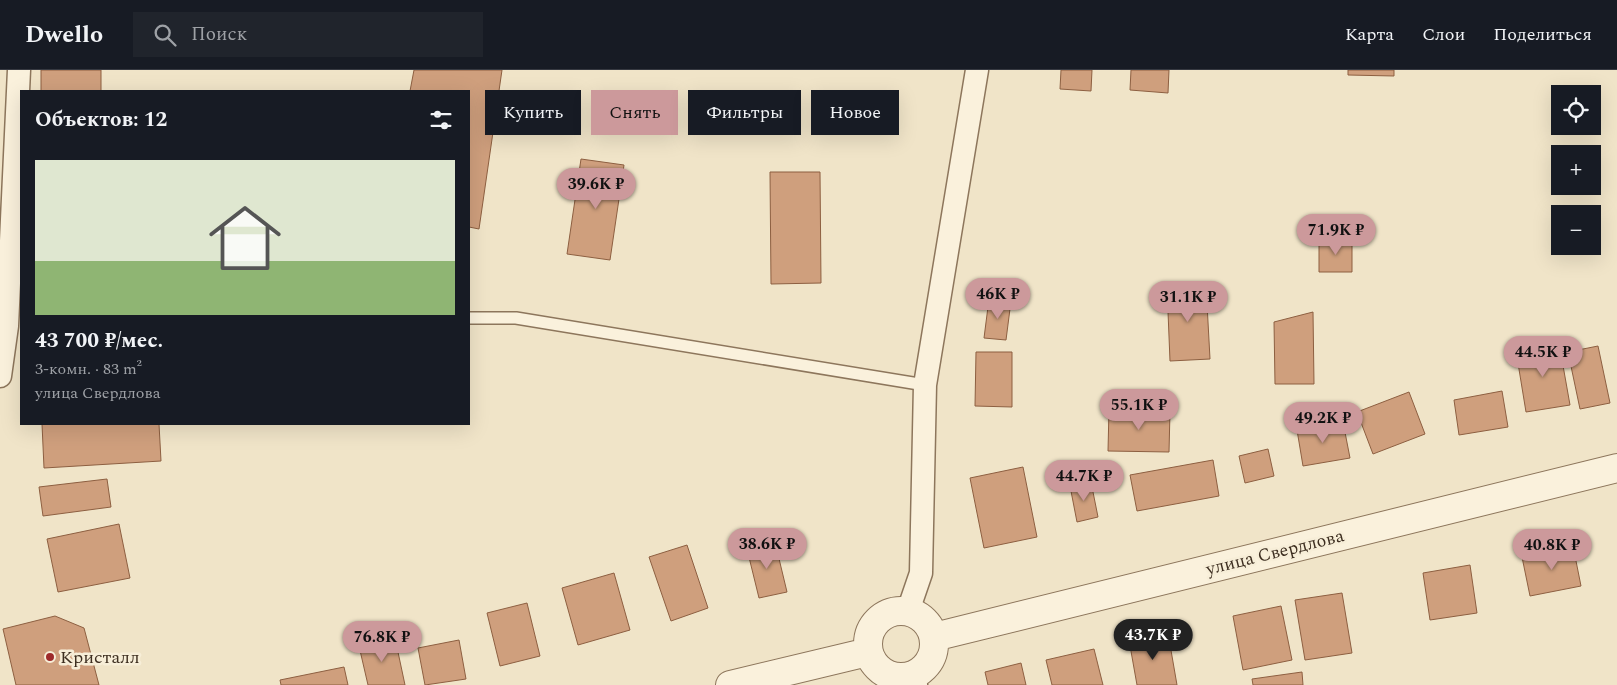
<!DOCTYPE html>
<html lang="ru">
<meta charset="utf-8">
<style>
body{margin:0;font-family:Spectral,serif;background:#20242c;color:#f1f3f6;height:100vh;display:flex;flex-direction:column;font-size:19px;white-space:nowrap}
*{box-sizing:border-box;margin:0}
p{font-size:16px;color:#9ea1a6}
.icon{flex:none;width:28px;height:28px;fill:none;stroke:currentColor;stroke-width:2;stroke-linecap:round;stroke-linejoin:round}
.map{position:relative;flex:1;overflow:hidden}
.details{position:absolute;left:20px;top:20px;width:450px;height:335px;display:flex;flex-direction:column;background:#171b24;border-radius:0px;box-shadow:0 5px 20px #0002}
.details>*{flex:none}
.guide{position:absolute;left:485px;top:20px;width:475px;height:45px;display:flex;gap:10px}
.tools{position:absolute;left:1551px;top:15px;display:grid;gap:10px}
.tools a{display:grid;place-items:center;width:50px;height:50px;border-radius:0px;background:#171b24;box-shadow:0 5px 20px #0002;font-size:25px}
.price{position:absolute;translate:-50% -42px;padding:0 11px;border-radius:18px;background:#cc999b;color:#111;font-size:16px;line-height:32px;filter:drop-shadow(0 1px 2px #0008)}
.price::after{content:'';position:absolute;left:50%;top:30px;width:15px;height:11px;margin-left:-8px;background:inherit;clip-path:polygon(0 0,100% 0,50% 100%)}
.price.selected{background:#222;color:#fff}
ul{padding:0;list-style:none}
li{display:grid;align-content:center;gap:10px;height:265px;padding:0 15px}
li span{display:grid;place-items:center;height:155px;border-radius:0px;color:#555}
li>.icon{margin-inline-start:auto}
span .icon{width:90px;height:90px;fill:#fffc;stroke-width:1}
li b{font-size:21px}
h2{display:flex;justify-content:space-between;align-items:center;height:60px;padding:0 15px;font-size:21px}
.pill{padding:0 18px;border-radius:0px;background:#171b24;box-shadow:0 5px 20px #0002;font-size:18px;line-height:45px}
.pill.selected{background:#cc999b;color:#111}
header{display:flex;align-items:center;gap:30px;box-sizing:border-box;height:70px;padding:0 25px;background:#171b24;border-bottom:1px solid #363941}
header strong{font-size:24px}
nav{display:flex;gap:28px;margin-inline-start:auto;font-size:18px}
.search{width:350px;height:45px;background:#20242c;display:flex;align-items:center;gap:12px;box-sizing:border-box;padding:0 18px;border-radius:0px;color:#9ea1a6;font-size:19px}
.map>svg:first-child{display:block}
</style>
<header>
<strong>Dwello</strong>
<div class="search"><svg class="icon" aria-label="search" viewBox="0 0 24 24"><circle cx="10" cy="10" r="6"/><path d="M15 15l6 6"/></svg>Поиск</div>
<nav><a>Карта</a><a>Слои</a><a>Поделиться</a></nav>
</header>
<div class="map">
<svg width="1617" height="615" viewBox="0 0 1617 615">
<rect width="100%" height="100%" fill="#f0e4c8"/>
<!-- building -->
<path fill="#cf9f7d" stroke="#8d5f41" d="M41,0H101V21H41Z
M414,0H502L479,159L469,157V21H410Z
M1061,0H1092L1091,21L1060,19Z
M1131,0H1169L1168,23L1130,20Z
M1348,0H1394V6L1348,5Z
M581,89L624,95L610,190L567,184Z
M770,102H820L821,213L771,214Z
M1319,170H1352V202H1319Z
M1206,215L1210,289L1170,291L1167,217Z
M989,229L1011,231L1006,270L984,268Z
M1313,242L1314,314H1275L1274,252Z
M1559,273L1570,335L1526,342L1516,281Z
M1598,276L1610,333L1580,339L1568,282Z
M976,282H1012V337L975,336Z
M1502,321L1508,357L1459,365L1454,330Z
M1409,322L1425,364L1373,384L1357,342Z
M1109,339L1170,341L1169,382L1108,381Z
M1343,352L1350,388L1303,396L1297,360Z
M42,354H159L161,391L44,398Z
M1268,379L1274,406L1245,413L1239,386Z
M1213,390L1219,426L1137,441L1130,405Z
M1023,397L1037,467L984,478L970,408Z
M107,409L111,437L43,446L39,417Z
M1091,412L1098,447L1077,452L1070,416Z
M119,454L130,508L58,522L47,469Z
M775,472L787,522L759,528L747,479Z
M687,475L708,538L671,551L649,487Z
M1573,476L1581,516L1530,526L1522,487Z
M1470,495L1477,543L1430,550L1423,503Z
M614,503L630,560L578,575L562,518Z
M1342,523L1352,583L1305,590L1295,530Z
M527,533L540,586L500,596L487,543Z
M1281,536L1292,590L1243,600L1233,546Z
M55,546L84,558L99,615H16L3,559Z
M1168,563L1177,615H1137L1129,570Z
M395,568L405,615H368L359,576Z
M459,570L466,609L425,615L418,578Z
M1094,579L1103,615H1052L1046,590Z
M1021,593L1026,615H988L985,602Z
M344,597L348,615H281L280,610Z
M1302,602L1303,615H1253L1252,609Z"/>
<g fill="none" stroke-linecap="round" stroke-linejoin="round">
<!-- service casing -->
<g stroke="#8d765c" stroke-width="14">
<path id="service" d="M469,248H516L925,315"/>
</g>
<!-- minor casing -->
<g stroke="#8d765c" stroke-width="25">
<path id="minor" d="M0,306L7,256L19,0
M908,541L921,503L925,315L977,0
M914,605L916,615"/>
</g>
<!-- tertiary casing -->
<g stroke="#8d765c" stroke-width="30">
<path id="tertiary" d="M868 574a33 33 0 1 1 66 0a33 33 0 1 1-66 0Z
M934,567L1617,398
M730,615L868,582"/>
</g>
<!-- service -->
<use href="#service" stroke="#faf1dc" stroke-width="11"/>
<!-- minor -->
<use href="#minor" stroke="#faf1dc" stroke-width="22"/>
<!-- tertiary -->
<use href="#tertiary" stroke="#faf1dc" stroke-width="28"/>
</g>
<!-- markers -->
<circle fill="#9e2a2b" stroke="#f7eed8" stroke-width="2" cx="50" cy="587" r="5"/>
<g text-anchor="middle" stroke-width="5" stroke-linejoin="round" paint-order="stroke">
<!-- street labels -->
<g font-size="18" fill="#3d2e20" stroke="#f7eed8">
<text transform="translate(1275 482) rotate(-14)" y="6">улица Свердлова</text>
</g>
<!-- poi labels -->
<g font-size="18" fill="#3d2e20" stroke="#f7eed8" text-anchor="start">
<text x="60" y="593">Кристалл</text>
</g>
</g>
</svg>
<div class="tools">
<a><svg class="icon" aria-label="locate" viewBox="0 0 24 24"><circle cx="12" cy="12" r="6"/><path d="M12 2v4M12 18v4M2 12h4M18 12h4"/></svg></a>
<a>+</a>
<a>−</a>
</div>
<b class="price" style="left:596px;top:140px">39.6K ₽</b>
<b class="price" style="left:1336px;top:186px">71.9K ₽</b>
<b class="price" style="left:998px;top:250px">46K ₽</b>
<b class="price" style="left:1188px;top:253px">31.1K ₽</b>
<b class="price" style="left:1543px;top:308px">44.5K ₽</b>
<b class="price" style="left:1139px;top:361px">55.1K ₽</b>
<b class="price" style="left:1323px;top:374px">49.2K ₽</b>
<b class="price" style="left:1084px;top:432px">44.7K ₽</b>
<b class="price" style="left:767px;top:500px">38.6K ₽</b>
<b class="price" style="left:1552px;top:501px">40.8K ₽</b>
<b class="price selected" style="left:1153px;top:591px">43.7K ₽</b>
<b class="price" style="left:382px;top:593px">76.8K ₽</b>
<div class="guide">
<a class="pill">Купить</a>
<a class="pill selected">Снять</a>
<a class="pill">Фильтры</a>
<a class="pill">Новое</a>
</div>
<section class="details">
<h2>Объектов: 12<svg class="icon" aria-label="filters" viewBox="0 0 24 24"><path d="M4 7h16M4 17h16"/><circle cx="9" cy="7" r="2"/><circle cx="15" cy="17" r="2"/></svg></h2>
<ul>
<li><span style="background:linear-gradient(#dfe7d0 65%,#8fb573 0)"><svg class="icon" aria-label="home" viewBox="0 0 24 24"><path d="M3 11l9-7 9 7M6 9v11h12V9"/></svg></span><div><b>43 700 ₽/мес.</b><p>3-комн. · 83 m²</p><p>улица Свердлова</p></div></li>
</ul>
</section>
</div>
